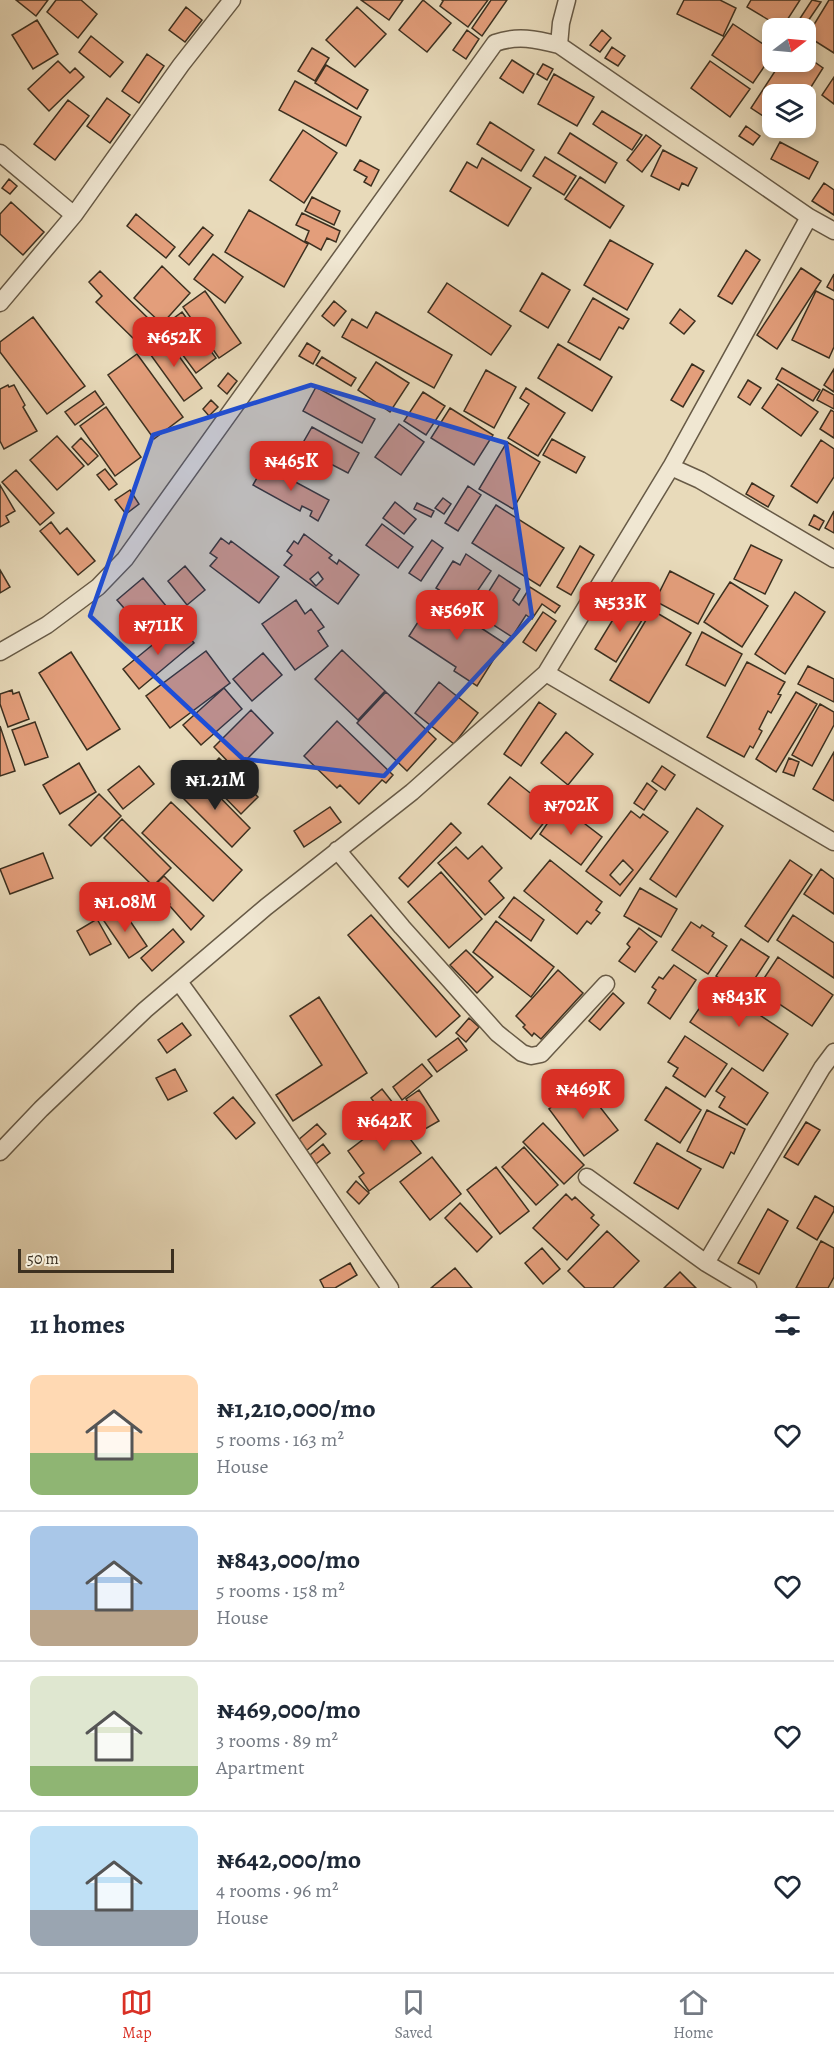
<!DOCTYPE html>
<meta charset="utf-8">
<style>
body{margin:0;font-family:Alegreya,serif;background:#f2f2f3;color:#1f2937;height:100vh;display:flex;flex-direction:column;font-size:22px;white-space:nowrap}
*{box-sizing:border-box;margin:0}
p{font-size:20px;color:#747a83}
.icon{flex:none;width:33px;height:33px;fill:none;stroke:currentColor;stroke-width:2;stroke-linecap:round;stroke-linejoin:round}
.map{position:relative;height:1288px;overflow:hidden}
.panel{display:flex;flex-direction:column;background:#fff;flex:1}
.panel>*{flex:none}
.needle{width:39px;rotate:74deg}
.controls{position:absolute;left:762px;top:18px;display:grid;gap:12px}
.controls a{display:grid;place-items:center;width:54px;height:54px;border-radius:12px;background:#fff;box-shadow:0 3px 9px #0003;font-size:30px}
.scale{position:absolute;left:18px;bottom:15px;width:156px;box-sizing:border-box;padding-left:6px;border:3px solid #3c3020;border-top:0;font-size:16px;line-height:21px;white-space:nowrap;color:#3c3020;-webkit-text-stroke:4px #f0e7d2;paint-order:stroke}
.price{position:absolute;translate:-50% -51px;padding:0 14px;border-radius:12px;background:#d93025;color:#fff;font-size:20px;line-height:39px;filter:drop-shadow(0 2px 3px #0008)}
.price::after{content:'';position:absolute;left:50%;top:36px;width:18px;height:14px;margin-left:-9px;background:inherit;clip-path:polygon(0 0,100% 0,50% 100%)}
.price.current{background:#222;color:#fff}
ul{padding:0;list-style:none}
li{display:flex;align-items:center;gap:18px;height:150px;padding:0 30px}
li+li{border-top:2px solid #e0e1e3}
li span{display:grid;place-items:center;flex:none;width:168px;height:120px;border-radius:12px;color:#555}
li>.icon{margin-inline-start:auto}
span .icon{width:72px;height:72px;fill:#fffc;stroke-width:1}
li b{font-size:26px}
h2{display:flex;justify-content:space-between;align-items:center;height:72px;padding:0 30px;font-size:26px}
.tabs{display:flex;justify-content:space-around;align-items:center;height:84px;border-top:2px solid #e0e1e3;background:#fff;font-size:16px;color:#747a83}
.tabs a{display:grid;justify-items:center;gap:3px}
.tabs .current{color:#d93025}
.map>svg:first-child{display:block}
</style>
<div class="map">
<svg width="834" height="1288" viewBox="0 0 834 1288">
<rect width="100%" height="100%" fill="#e8daba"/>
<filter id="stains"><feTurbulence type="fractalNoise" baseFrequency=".00333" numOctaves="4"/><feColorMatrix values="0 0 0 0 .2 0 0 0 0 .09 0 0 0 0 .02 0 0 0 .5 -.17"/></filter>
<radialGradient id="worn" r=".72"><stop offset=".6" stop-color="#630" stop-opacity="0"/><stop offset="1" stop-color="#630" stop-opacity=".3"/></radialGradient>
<!-- building -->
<path fill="#e39e7b" stroke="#3c3020" stroke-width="1.5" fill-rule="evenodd" d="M16,0H48L36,16Z
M56,0H81L97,14L78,38L47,12Z
M361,0H403L389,20Z
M423,0L451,23L427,52L399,30Z
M442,0H488L468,27L440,6L443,1Z
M491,0H507L482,36L472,28Z
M684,0H720L736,8L723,36L677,14Z
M751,0H800L782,28L747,7Z
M812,0L821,2L804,27L797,23Z
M829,0H834V53L807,36Z
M186,7L202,20L185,42L169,30Z
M357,7L386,34L355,67L326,40Z
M37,20L58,54L33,69L12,35Z
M733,24L772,50V55L753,83L712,55Z
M467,30L479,39L466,59L453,50Z
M602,30L611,38L600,52L590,45Z
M91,36L123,62L110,77L79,52Z
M612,47L625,56L618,66L605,58Z
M312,48L329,58L315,81L298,71Z
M147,54L164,66L139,103L122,91Z
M806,56L823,68L806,95L772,94V122L751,108L781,62H806Z
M512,60L534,74L523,93L500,78Z
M58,61L70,73L75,68L84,77L49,111L28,89Z
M710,61L750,89L730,117L691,88Z
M543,64L553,69L547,80L537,74Z
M326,65L368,90L357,109L315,83Z
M554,74L594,97L577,126L538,104Z
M834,77V104L822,95Z
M295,81L361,117L346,146L279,110Z
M107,98L130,115L110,143L87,126Z
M68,100L89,116L55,160L34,144Z
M602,111L642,135L632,150L593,124Z
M490,122L534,150L521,171L477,144Z
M746,126L760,136L753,145L739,136Z
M303,130L337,153L304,203L270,180Z
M570,133L617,163L605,183L558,153Z
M646,135L661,146L642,172L627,160Z
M780,142L818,162L809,179L771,159Z
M663,150L697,168L688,186L682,183L679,190L651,176Z
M545,157L576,176L564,195L533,176Z
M482,158L531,188L508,226L450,191L467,162L477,168Z
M360,160L379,170L371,186L364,182L367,177L354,170Z
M580,177L624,206L610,228L565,199Z
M9,179L17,186L10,194L2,188Z
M824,183L834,190V215L812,201Z
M312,197L340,211L334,225L305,211Z
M11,202L44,232L23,255L0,234V214Z
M249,210L308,244L284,287L225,252Z
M302,213L340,231L336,242L327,238L321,250L305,241L309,231L296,225Z
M136,214L175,247L166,258L127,226Z
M203,227L213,235L189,265L179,256Z
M610,240L653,264L627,310L584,285Z
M746,250L760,260L732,304L718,296Z
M213,254L243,277L225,303L194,279Z
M162,266L190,293L162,324L134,298Z
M801,268L821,281L777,349L757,335Z
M100,271L155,325L138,343L96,302L102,296L89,282Z
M542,273L570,290L548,328L520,311Z
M834,274V291L827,287Z
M447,283L511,326L491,355L428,312Z
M205,291L241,343L219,358L183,307Z
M816,291L834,300V347L829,358L792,340Z
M593,298L629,319L623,329L619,327L600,360L568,342Z
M334,301L346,311L334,326L322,316Z
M680,309L695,321L684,334L670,323Z
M182,312L216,358L196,373L162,327Z
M376,312L452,355L434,388L342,337L352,319L367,328Z
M33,317L85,386L47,414L0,352V342Z
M163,334L202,388L184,401L145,347Z
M307,343L320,351L313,364L299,356Z
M558,344L612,377L592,411L538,378Z
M137,354L183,417L154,439L108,375Z
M322,357L356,378L351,386L316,365Z
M376,362L409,383L390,412L358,390Z
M692,364L704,371L683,407L671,400Z
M782,368L820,390L813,401L776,379Z
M834,369V392L824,385Z
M486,370L516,387L494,428L464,411Z
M228,373L237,381L227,394L218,386Z
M748,380L761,388L750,405L738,397Z
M778,384L818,412L801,436L762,408Z
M8,385L9,387L14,385L25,405L23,407L37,431L4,449L0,441V389Z
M316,387L375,419L362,443L303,411Z
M526,388L565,413L538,456L508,438L529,404L520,398Z
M823,389L834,395V409L817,400Z
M95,391L104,404L75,425L65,412Z
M423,392L445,406L426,435L404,421Z
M211,400L218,407L209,416L203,409Z
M106,407L141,457L115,476L80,426Z
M450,408L493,435L474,465L431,438Z
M831,410L834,412V438L820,429Z
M399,424L424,442L401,475L375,457Z
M312,427L359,453L348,473L300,448Z
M57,436L84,466L57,490L30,460Z
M81,438L98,456L88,465L72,447Z
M552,439L585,457L576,473L543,455Z
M821,440L834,449V477L817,503L791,486Z
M507,442L540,462L513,509L479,489Z
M264,465L329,500L318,521L310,516L312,511L302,506L300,511L253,485Z
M105,469L117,484L109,490L97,475Z
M16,470L54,513L40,525L2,482Z
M752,483L774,496L768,507L746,494Z
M0,485L15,511L6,516L9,522L0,527Z
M468,486L481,495L458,531L445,523Z
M130,490L139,504L126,514L115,500Z
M443,498L451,504L444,514L435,508Z
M395,502L416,519L404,534L383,518Z
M417,503L434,511L431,517L414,509Z
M496,505L564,548L540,586L472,543Z
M834,511V533L825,528Z
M814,515L824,521L819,530L809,525Z
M51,522L60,534L67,528L95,561L78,575L40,531Z
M382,524L413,547L398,568L366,545Z
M304,534L332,555L329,558L337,564L339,560L359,575L338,604L284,565L292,555L287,551L294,541L298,544ZM318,572L323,579L316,586L310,579Z
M221,538L229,544L231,541L279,577L259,603L210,566L217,558L210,553Z
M432,540L443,548L421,581L409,573Z
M751,545L782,560L765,594L734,579Z
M580,546L594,555L571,595L557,587Z
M466,554L491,571L478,590L486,596L499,575L520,589L513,600L519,605L530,587L560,606L555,613L542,604L532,619L526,615L512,637L436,588L453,561L460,565Z
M185,566L205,590L187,605L168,581Z
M0,570L10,587L0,593Z
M670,571L714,594L698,624L655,601Z
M143,578L176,618L151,639L117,600Z
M730,582L768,606L742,647L704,622Z
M795,592L825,612L785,674L755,654Z
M434,597L504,643L477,686L454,671L456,667L409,636Z
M296,600L305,614L311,609L324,627L318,631L328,646L295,670L262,624Z
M623,603L644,617L616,662L595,649Z
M652,610L691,633L649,703L610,680Z
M543,612L556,621L536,651L523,642Z
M178,624L194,643L139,689L123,669Z
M702,632L742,654L725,686L686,665Z
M342,650L385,691L358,720L315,679Z
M206,651L230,683L170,728L146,696Z
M71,652L120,729L87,750L39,673Z
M263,653L282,675L252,701L233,679Z
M747,662L785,682L778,694L781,695L771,713L768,711L759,729L762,731L753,748L750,746L744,757L707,737Z
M808,666L834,679V702L798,684Z
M439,682L478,713L454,744L415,713Z
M224,688L242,709L201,745L183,725Z
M12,690L13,694L19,692L29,719L8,727L0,704V694Z
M386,692L436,739L407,771L357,723Z
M796,692L817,704L776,772L756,759Z
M539,702L556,714L521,766L504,754Z
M820,704L834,712V725L812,766L792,755Z
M251,710L273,733L236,770L214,747Z
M337,721L393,775L386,783L382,780L359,804L340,785L337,788L304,756Z
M35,722L48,757L25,765L12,730Z
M0,726L15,771L0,776Z
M566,732L593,754L568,785L541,763Z
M834,752V801L813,789Z
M219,758L258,797L241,814L203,775Z
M789,758L799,762L794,776L783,772Z
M79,763L96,792L60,814L43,785Z
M139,766L154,784L123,809L108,790Z
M662,766L675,775L665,790L652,781Z
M199,776L250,828L232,847L180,795Z
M510,777L553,811L531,839L488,804Z
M647,783L657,791L644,810L634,803Z
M99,794L121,816L91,846L69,825Z
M171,802L242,870L213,901L142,833Z
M560,805L569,812L564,820L571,825L576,817L602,837L581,865L540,834Z
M330,807L341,822L304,847L294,831Z
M697,808L723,826L676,897L650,879Z
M631,811L640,818L643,814L668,832L620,896L586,871ZM623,860L633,870L620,885L610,875Z
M122,819L171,868L153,886L104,838Z
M451,823L461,833L408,887L399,878Z
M482,846L502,868L489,881L504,898L485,915L438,863L456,847L468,859Z
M43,853L53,878L10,894L0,869Z
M550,860L602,902L596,910L600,913L591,924L587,921L577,934L524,891Z
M790,860L812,875L768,942L745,926Z
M821,869L834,879V914L804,894Z
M441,872L482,919L449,948L408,902Z
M164,876L204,916L191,930L169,905L170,904L153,887Z
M640,888L677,909L661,937L624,916Z
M514,897L544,920L531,941L499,917Z
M122,909L147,946L129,958L104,921Z
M371,915L460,1016L436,1037L348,935Z
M793,915L834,943V978L777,940Z
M97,919L111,944L90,955L77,931Z
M496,921L554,967L531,997L473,952Z
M691,922L700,928L702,925L714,933L712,936L727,946L708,974L672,950Z
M639,928L657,942L635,972L619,961L630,947L627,944Z
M173,929L184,942L152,971L141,958Z
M741,939L769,957L744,995L716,976Z
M466,950L493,977L477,993L450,965Z
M778,957L833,995L812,1026L757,989Z
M674,965L696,980L670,1019L648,1003L656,990L652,987L659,977L663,979Z
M558,970L583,993L541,1039L534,1033L532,1036L523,1027L525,1025L516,1016Z
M715,985L788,1034L763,1071L690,1022Z
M613,993L624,1003L600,1030L589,1021Z
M319,997L367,1073L293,1121L276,1095L322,1065L290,1016Z
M469,1018L479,1027L466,1042L456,1033Z
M182,1023L191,1035L167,1053L158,1040Z
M685,1036L727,1064L705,1097L673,1076L678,1068L668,1062Z
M458,1038L467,1050L437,1072L428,1060Z
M422,1064L432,1076L402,1100L393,1087Z
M732,1068L768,1093L747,1125L719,1107L725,1097L716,1091Z
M175,1069L187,1091L168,1100L156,1078Z
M582,1084L618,1130L584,1156L549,1109Z
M666,1087L701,1110L680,1143L645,1120Z
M382,1089L397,1108L385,1117L371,1098Z
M419,1090L439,1121L425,1129L406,1099Z
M233,1097L255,1123L236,1139L214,1113Z
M707,1110L745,1129L734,1154L731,1152L723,1168L687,1151Z
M398,1113L412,1131L407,1135L421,1153L369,1191L359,1177L364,1173L348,1151Z
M806,1122L820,1130L798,1165L784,1157Z
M543,1123L584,1165L564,1184L523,1142Z
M317,1124L326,1134L306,1151L297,1141Z
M657,1143L701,1169L678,1209L634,1183Z
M323,1144L330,1153L316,1164L310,1155Z
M524,1147L558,1185L536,1205L502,1167Z
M432,1157L461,1194L430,1220L400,1182Z
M496,1167L529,1211L500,1234L467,1190Z
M356,1181L369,1193L359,1204L347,1192Z
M566,1194L572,1200L575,1197L594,1215L591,1218L599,1225L567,1260L533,1228Z
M815,1196L834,1207V1211L817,1240L797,1228Z
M460,1203L492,1237L477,1252L445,1218Z
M768,1209L788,1221L759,1274L738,1263Z
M607,1231L639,1261L613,1288H585L568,1271Z
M821,1241L834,1248V1277L828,1288H796Z
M542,1248L560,1269L543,1284L525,1263Z
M350,1263L357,1275L335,1288H324L320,1280Z
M455,1268L472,1288H431Z
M680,1272L696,1288H664Z"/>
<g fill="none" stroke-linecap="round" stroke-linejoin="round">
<!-- street casing -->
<g stroke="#675a46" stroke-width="19">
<path id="street" d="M559,45L809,217L834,231
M0,153L74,215
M0,303L74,215L181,65L232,0
M671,467L700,480L834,559
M0,652L47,625L98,587L125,559L495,43C517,35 536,39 559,45L561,23L567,0
M546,673L834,842
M337,850L402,927L497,1033L522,1053L531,1056L541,1054L606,984
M179,982C253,1082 319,1186 390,1288
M0,1152L41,1109L145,1010L266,907L412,792L546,673L671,467L809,217
M587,1177L706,1263L748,1288
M706,1263L822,1068L834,1052"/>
</g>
<!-- street -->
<use href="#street" stroke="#f0e7d2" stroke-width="16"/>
</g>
<!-- marked area -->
<path fill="#1d4ed8" fill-opacity="0.2" stroke="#1d4ed8" stroke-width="4.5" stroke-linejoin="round" d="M311,385L506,443L532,616L384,776L243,759L90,616L153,435Z"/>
<rect width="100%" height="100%" filter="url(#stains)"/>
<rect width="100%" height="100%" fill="url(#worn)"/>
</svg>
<div class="controls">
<a><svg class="needle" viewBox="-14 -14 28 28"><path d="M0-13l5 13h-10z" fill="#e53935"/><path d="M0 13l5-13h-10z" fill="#747a83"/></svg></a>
<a><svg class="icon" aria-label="layers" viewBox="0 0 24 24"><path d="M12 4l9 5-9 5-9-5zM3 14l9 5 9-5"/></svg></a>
</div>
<div class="scale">50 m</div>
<b class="price" style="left:174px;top:368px">₦652K</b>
<b class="price" style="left:291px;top:492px">₦465K</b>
<b class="price" style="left:620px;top:633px">₦533K</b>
<b class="price" style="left:457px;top:641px">₦569K</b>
<b class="price" style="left:158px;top:656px">₦711K</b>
<b class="price current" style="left:215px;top:811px">₦1.21M</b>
<b class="price" style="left:571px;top:836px">₦702K</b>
<b class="price" style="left:125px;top:933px">₦1.08M</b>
<b class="price" style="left:739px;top:1028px">₦843K</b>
<b class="price" style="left:583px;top:1120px">₦469K</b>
<b class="price" style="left:384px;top:1152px">₦642K</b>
</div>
<section class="panel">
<h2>11 homes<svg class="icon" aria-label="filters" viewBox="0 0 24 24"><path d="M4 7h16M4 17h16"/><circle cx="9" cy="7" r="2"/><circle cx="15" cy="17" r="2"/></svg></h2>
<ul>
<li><span style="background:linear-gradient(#ffd9b3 65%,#8fb573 0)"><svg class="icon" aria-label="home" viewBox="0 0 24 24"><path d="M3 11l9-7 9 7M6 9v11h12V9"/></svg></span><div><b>₦1,210,000/mo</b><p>5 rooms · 163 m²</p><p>House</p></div><svg class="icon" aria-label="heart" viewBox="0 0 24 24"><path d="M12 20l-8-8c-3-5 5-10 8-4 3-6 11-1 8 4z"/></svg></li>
<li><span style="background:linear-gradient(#a9c7e8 70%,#b9a48a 0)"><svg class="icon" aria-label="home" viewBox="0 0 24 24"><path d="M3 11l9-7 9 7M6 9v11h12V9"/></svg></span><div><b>₦843,000/mo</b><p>5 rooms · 158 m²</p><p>House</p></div><svg class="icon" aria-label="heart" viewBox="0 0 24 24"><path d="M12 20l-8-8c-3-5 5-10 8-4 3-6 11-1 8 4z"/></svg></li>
<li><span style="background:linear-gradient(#dfe7d0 75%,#8fb573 0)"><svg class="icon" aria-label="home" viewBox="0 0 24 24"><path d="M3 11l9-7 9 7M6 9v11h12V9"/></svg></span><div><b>₦469,000/mo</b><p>3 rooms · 89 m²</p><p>Apartment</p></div><svg class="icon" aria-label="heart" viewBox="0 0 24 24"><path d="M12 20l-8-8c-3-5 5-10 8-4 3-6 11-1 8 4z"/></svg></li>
<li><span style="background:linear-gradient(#bfe0f5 70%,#9aa5b1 0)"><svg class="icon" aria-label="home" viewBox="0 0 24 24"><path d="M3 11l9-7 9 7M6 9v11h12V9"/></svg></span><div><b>₦642,000/mo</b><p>4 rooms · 96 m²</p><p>House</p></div><svg class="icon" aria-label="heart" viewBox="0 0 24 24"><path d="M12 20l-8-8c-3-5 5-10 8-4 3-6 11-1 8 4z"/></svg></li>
</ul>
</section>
<nav class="tabs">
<a class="current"><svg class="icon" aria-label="map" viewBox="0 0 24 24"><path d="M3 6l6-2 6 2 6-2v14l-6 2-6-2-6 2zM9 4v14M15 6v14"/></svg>Map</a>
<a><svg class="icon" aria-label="saved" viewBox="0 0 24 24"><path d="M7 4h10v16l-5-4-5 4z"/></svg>Saved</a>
<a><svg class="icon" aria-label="home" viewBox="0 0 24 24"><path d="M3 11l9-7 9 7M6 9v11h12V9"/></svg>Home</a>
</nav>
